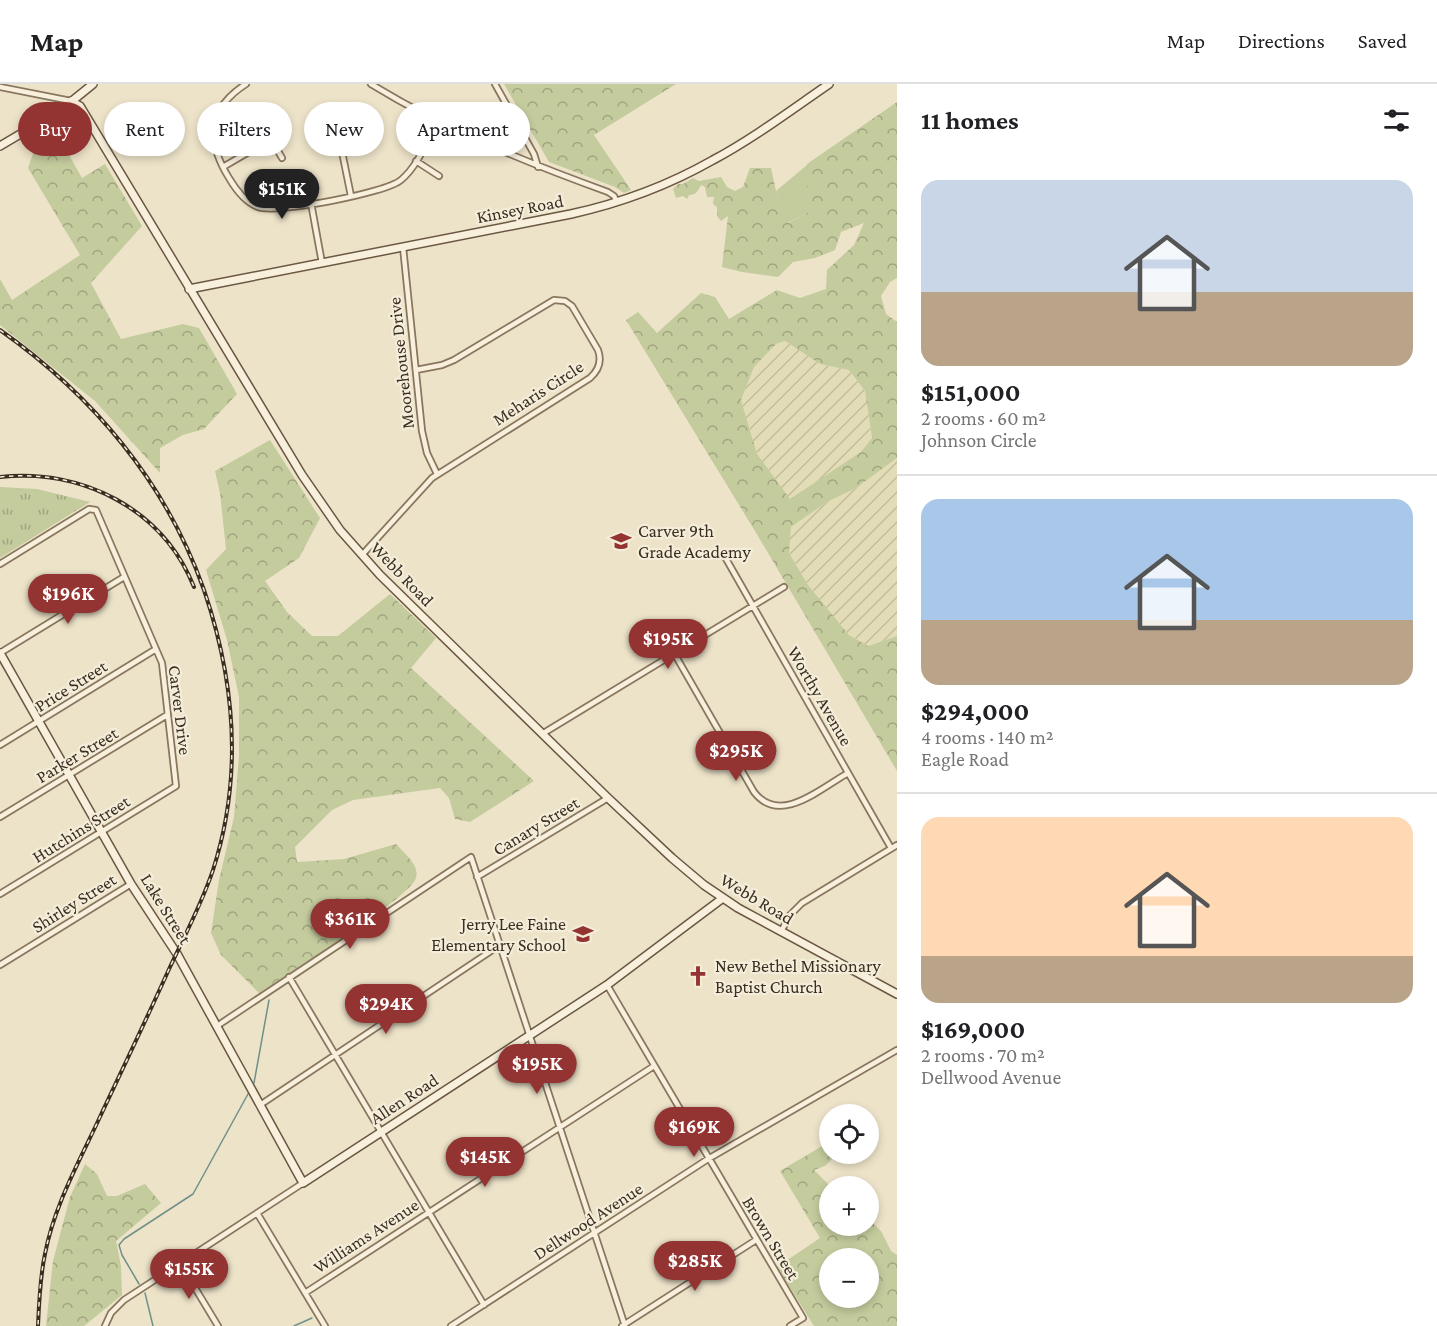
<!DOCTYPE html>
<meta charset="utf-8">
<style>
body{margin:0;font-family:"Crimson Pro",serif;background:#f6f6f6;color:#202124;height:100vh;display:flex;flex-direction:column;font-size:22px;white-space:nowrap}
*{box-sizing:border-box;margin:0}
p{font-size:20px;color:#757577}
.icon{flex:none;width:33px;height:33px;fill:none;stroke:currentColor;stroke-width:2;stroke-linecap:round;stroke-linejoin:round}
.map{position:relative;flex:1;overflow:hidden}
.details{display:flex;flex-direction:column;background:#fff;width:540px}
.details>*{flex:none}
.guide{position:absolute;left:18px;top:18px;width:570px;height:54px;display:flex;gap:12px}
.buttons{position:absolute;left:819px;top:1020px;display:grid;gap:12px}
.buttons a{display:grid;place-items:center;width:60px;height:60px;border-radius:50%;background:#fff;box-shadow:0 3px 9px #0003;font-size:30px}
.price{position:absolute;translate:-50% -51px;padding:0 14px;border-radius:21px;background:#943432;color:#fff;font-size:20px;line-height:39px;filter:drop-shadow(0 2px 3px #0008)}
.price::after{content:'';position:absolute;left:50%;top:36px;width:18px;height:14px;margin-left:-9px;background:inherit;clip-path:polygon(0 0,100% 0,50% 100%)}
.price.current{background:#222;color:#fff}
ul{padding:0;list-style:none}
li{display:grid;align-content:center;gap:12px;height:318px;padding:0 24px}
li+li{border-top:2px solid #e0e0e0}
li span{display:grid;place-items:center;height:186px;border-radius:18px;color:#555}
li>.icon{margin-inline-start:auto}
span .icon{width:108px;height:108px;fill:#fffc;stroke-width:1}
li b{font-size:26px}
h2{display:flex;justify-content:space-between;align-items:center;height:72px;padding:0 24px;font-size:26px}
.pill{padding:0 21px;border-radius:27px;background:#fff;box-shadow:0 3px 9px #0003;font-size:21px;line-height:54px}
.pill.current{background:#943432;color:#fff}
header{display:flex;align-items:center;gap:36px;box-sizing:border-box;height:84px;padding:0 30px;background:#fff;border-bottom:2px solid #e0e0e0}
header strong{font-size:28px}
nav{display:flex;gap:33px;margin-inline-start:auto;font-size:21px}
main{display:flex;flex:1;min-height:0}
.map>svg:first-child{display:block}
</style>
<header>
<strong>Map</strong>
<nav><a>Map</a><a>Directions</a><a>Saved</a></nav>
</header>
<main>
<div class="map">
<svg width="897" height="1242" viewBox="0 0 897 1242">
<defs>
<pattern id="farmland-furrows" width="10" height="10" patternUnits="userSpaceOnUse" patternTransform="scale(1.5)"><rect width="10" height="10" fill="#e2dcb7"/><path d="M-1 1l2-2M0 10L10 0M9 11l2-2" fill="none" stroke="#c3bd9d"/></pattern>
<pattern id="forest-crowns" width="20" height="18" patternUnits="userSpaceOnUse" patternTransform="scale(1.5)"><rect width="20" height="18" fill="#c4cb9d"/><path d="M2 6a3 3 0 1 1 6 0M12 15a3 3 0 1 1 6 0" fill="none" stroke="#a0a580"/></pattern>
<pattern id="park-tufts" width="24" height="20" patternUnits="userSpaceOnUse" patternTransform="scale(1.5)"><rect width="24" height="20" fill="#c4cb9d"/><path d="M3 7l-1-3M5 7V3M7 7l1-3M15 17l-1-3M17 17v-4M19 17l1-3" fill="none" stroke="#a0a580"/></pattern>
</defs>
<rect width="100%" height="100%" fill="#ede3c9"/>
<!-- farmland -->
<path fill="url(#farmland-furrows)" d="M785,257L820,280L849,286L865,307L872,354L862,368L790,416L757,370L741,316L754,283L776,260Z
M897,374V552L868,562L849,551L808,501L789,469L791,443L827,418L856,404Z"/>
<!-- grass -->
<path fill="#c4cb9d" d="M807,81V129L787,139L776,107Z"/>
<!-- forest -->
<path fill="url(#forest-crowns)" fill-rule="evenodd" d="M504,0H676L594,51L631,106L624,109L615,103L549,78Z
M897,18V194L890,198L881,212L886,230L897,238V374L856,404L827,418L791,443L789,469L808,501L849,551L868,562L897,552V687L758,452L626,236L638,228L657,249L701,209L715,213L729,235L777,206L800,214L826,205L827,186L854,161L864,139L841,148L835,166L815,174L793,178L778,193L742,188L722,183L728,132L721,137L717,132V123L713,120L714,113H707L705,103L701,101C698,107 696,111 689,111L687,115L683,112L676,114L673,105L678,100H683L693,94L699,97L721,93L727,103L735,107L743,103L750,84H771L776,107L788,139L807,129V80ZM785,257L820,280L849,286L865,307L872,354L861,368L790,415L757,370L741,316L754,283L776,260Z
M43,52L65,64L82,94L105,80L142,142L91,199L121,255L183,240L199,244L237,310L204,345L183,351L160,364V389L95,317L0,241V195L12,216L80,171L28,84L37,58Z
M270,356L320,434L299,474L265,497L287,528L312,552H338L390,510L436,554L411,584L534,697L470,738L455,735L449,714L440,704L353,716L332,726L295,763L297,778L344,775L396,760C404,769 420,781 416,794C410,814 284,892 259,909L221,871L211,849L219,796L234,733L239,672V613L227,556L206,486L226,465L220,409L215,387Z
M829,1058L830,1070H837L825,1082L814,1086L830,1102V1142H868L869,1135L881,1147L891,1167L897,1171V1242H814L777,1183L820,1154L780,1087ZM830,1174H868V1214H830Z
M85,1080L97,1090L107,1112H117L145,1100L161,1119L116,1157L121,1182L122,1211L84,1242H46L53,1177L70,1113Z"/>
<!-- park -->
<path fill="url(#park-tufts)" d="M0,403L37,405L90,418L0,474Z"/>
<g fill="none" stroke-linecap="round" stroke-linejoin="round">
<!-- stream -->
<path stroke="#709089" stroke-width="1.5" d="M254,999L269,916
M139,1200L122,1171L119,1161L124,1155L193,1110L248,1010
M145,1209L153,1242
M294,1242L312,1234"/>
<!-- street casing -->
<g stroke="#88765f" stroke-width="8">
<path id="street" d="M246,0C207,25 206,57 229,94C236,106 245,118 258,123C276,130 386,109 401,96C418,82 427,57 437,38
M371,0C446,46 525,78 608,108L614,112L617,118
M495,0L534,70L538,83
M0,3L71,17
M340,58L351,112
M416,77L439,92
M223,83L271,55L282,74
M311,119L322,179
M403,163L422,347L427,369L437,390
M362,471L432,394L590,294C599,286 602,277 598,266L572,222L565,217L554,216L454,276L442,281L416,286
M725,473L891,764
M0,480L89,425L96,426L162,579L176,702L0,810
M0,569L124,493
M674,569L754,708C780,742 821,704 848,689
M542,650L784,503
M0,661L156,565
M0,733L167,631
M477,793L608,714
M781,848L789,832L802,819L897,761
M0,881L131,800
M289,893L484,1221
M607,901L803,1234L790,1242
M217,942L471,773L625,1242
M260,1021L500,861
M257,1129L325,1242
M180,1179L218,1242
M305,1209L654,982
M105,1242L111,1229L124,1216L303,1099
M451,1242L708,1075L897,966
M622,1242L756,1156"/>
</g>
<!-- secondary casing -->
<g stroke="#6a5742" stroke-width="10">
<path id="secondary" d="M71,17L80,22L302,391L340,446L380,491L608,714L672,774L704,801L738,824L897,910
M0,62L61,26L93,0
M189,205L571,130C621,119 669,101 713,76C754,54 791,26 829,0
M0,569L131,800L177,870L303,1099L607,901L723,814"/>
</g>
<!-- street -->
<use href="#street" stroke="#f8f0dc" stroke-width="4.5"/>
<!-- secondary -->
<use href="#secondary" stroke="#f8f0dc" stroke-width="7"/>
<!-- rail casing -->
<g stroke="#3a2e21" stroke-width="4">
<path id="rail" d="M0,246C92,311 166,398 204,506C235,597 243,693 213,786C202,819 185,851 170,883C147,934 123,984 99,1035C79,1078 54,1122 45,1170C40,1193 39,1218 38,1242
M0,393C82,384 163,425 194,503"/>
</g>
<!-- rail -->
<use href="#rail" stroke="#f4edd9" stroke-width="1.5" stroke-dasharray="4.5" stroke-linecap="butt"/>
</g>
<!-- icons -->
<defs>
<g id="school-bare" transform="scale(1.62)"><path d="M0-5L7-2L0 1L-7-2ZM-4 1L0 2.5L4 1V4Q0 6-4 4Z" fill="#943432" stroke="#f4edd9" stroke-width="2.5" paint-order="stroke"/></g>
<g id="church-bare" transform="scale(1.62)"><path d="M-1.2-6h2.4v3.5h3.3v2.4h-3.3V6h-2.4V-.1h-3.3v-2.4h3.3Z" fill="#943432" stroke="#f4edd9" stroke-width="2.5" paint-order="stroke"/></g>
</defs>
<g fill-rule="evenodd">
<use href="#school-bare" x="621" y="457"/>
<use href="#school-bare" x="583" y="850"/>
<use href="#church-bare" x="698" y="892"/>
</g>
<g text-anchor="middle" stroke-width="4.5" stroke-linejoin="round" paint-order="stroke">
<!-- street labels -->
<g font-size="18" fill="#3a2e21" stroke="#f4edd9">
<text transform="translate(520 125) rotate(-11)" y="6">Kinsey Road</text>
<text transform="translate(401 279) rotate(-96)" y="6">Moorehouse Drive</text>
<text transform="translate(538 309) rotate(-33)" y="6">Meharis Circle</text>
<text transform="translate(402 490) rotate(46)" y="6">Webb Road</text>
<text transform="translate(71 602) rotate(-32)" y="6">Price Street</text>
<text transform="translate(820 612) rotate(60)" y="6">Worthy Avenue</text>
<text transform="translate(180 626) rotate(83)" y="6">Carver Drive</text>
<text transform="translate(77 671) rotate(-31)" y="6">Parker Street</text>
<text transform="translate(536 742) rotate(-31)" y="6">Canary Street</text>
<text transform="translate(81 745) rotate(-32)" y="6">Hutchins Street</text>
<text transform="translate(757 815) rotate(31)" y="6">Webb Road</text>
<text transform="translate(74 819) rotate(-32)" y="6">Shirley Street</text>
<text transform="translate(166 825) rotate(58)" y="6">Lake Street</text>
<text transform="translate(404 1015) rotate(-33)" y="6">Allen Road</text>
<text transform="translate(588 1137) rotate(-33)" y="6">Dellwood Avenue</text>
<text transform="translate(366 1152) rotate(-33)" y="6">Williams Avenue</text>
<text transform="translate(771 1154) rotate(59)" y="6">Brown Street</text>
</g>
<!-- poi labels -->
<g font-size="18" fill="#3a2e21" stroke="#f4edd9" text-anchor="start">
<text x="638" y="453">Carver 9th<tspan x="638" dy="21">Grade Academy</tspan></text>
<text x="566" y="846" text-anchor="end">Jerry Lee Faine<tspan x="566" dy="21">Elementary School</tspan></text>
<text x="715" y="888">New Bethel Missionary<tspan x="715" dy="21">Baptist Church</tspan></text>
</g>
</g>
</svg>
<div class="buttons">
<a><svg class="icon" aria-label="locate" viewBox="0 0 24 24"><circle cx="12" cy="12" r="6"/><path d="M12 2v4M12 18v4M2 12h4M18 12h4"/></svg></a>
<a>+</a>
<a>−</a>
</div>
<b class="price current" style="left:282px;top:136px">$151K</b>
<b class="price" style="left:68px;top:541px">$196K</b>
<b class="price" style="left:668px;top:586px">$195K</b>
<b class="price" style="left:736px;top:698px">$295K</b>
<b class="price" style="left:350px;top:866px">$361K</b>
<b class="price" style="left:386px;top:951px">$294K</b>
<b class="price" style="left:537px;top:1011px">$195K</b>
<b class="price" style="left:694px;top:1074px">$169K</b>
<b class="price" style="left:485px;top:1104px">$145K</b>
<b class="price" style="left:695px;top:1208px">$285K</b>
<b class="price" style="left:189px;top:1216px">$155K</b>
<div class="guide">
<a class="pill current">Buy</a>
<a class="pill">Rent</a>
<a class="pill">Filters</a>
<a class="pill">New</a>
<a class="pill">Apartment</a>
</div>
</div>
<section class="details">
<h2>11 homes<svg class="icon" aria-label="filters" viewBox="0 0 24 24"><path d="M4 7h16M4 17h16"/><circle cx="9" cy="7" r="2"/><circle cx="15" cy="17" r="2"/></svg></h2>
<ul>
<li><span style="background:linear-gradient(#c9d6e8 60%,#b9a48a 0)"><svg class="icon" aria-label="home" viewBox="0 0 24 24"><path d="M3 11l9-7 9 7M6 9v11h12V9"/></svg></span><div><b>$151,000</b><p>2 rooms · 60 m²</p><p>Johnson Circle</p></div></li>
<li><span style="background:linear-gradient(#a9c7e8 65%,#b9a48a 0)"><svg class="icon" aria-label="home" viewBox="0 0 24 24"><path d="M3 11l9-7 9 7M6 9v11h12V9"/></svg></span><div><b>$294,000</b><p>4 rooms · 140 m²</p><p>Eagle Road</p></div></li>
<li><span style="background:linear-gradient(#ffd9b3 75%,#b9a48a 0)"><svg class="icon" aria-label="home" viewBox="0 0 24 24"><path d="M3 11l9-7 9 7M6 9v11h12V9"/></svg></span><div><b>$169,000</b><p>2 rooms · 70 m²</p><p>Dellwood Avenue</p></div></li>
</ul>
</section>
</main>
